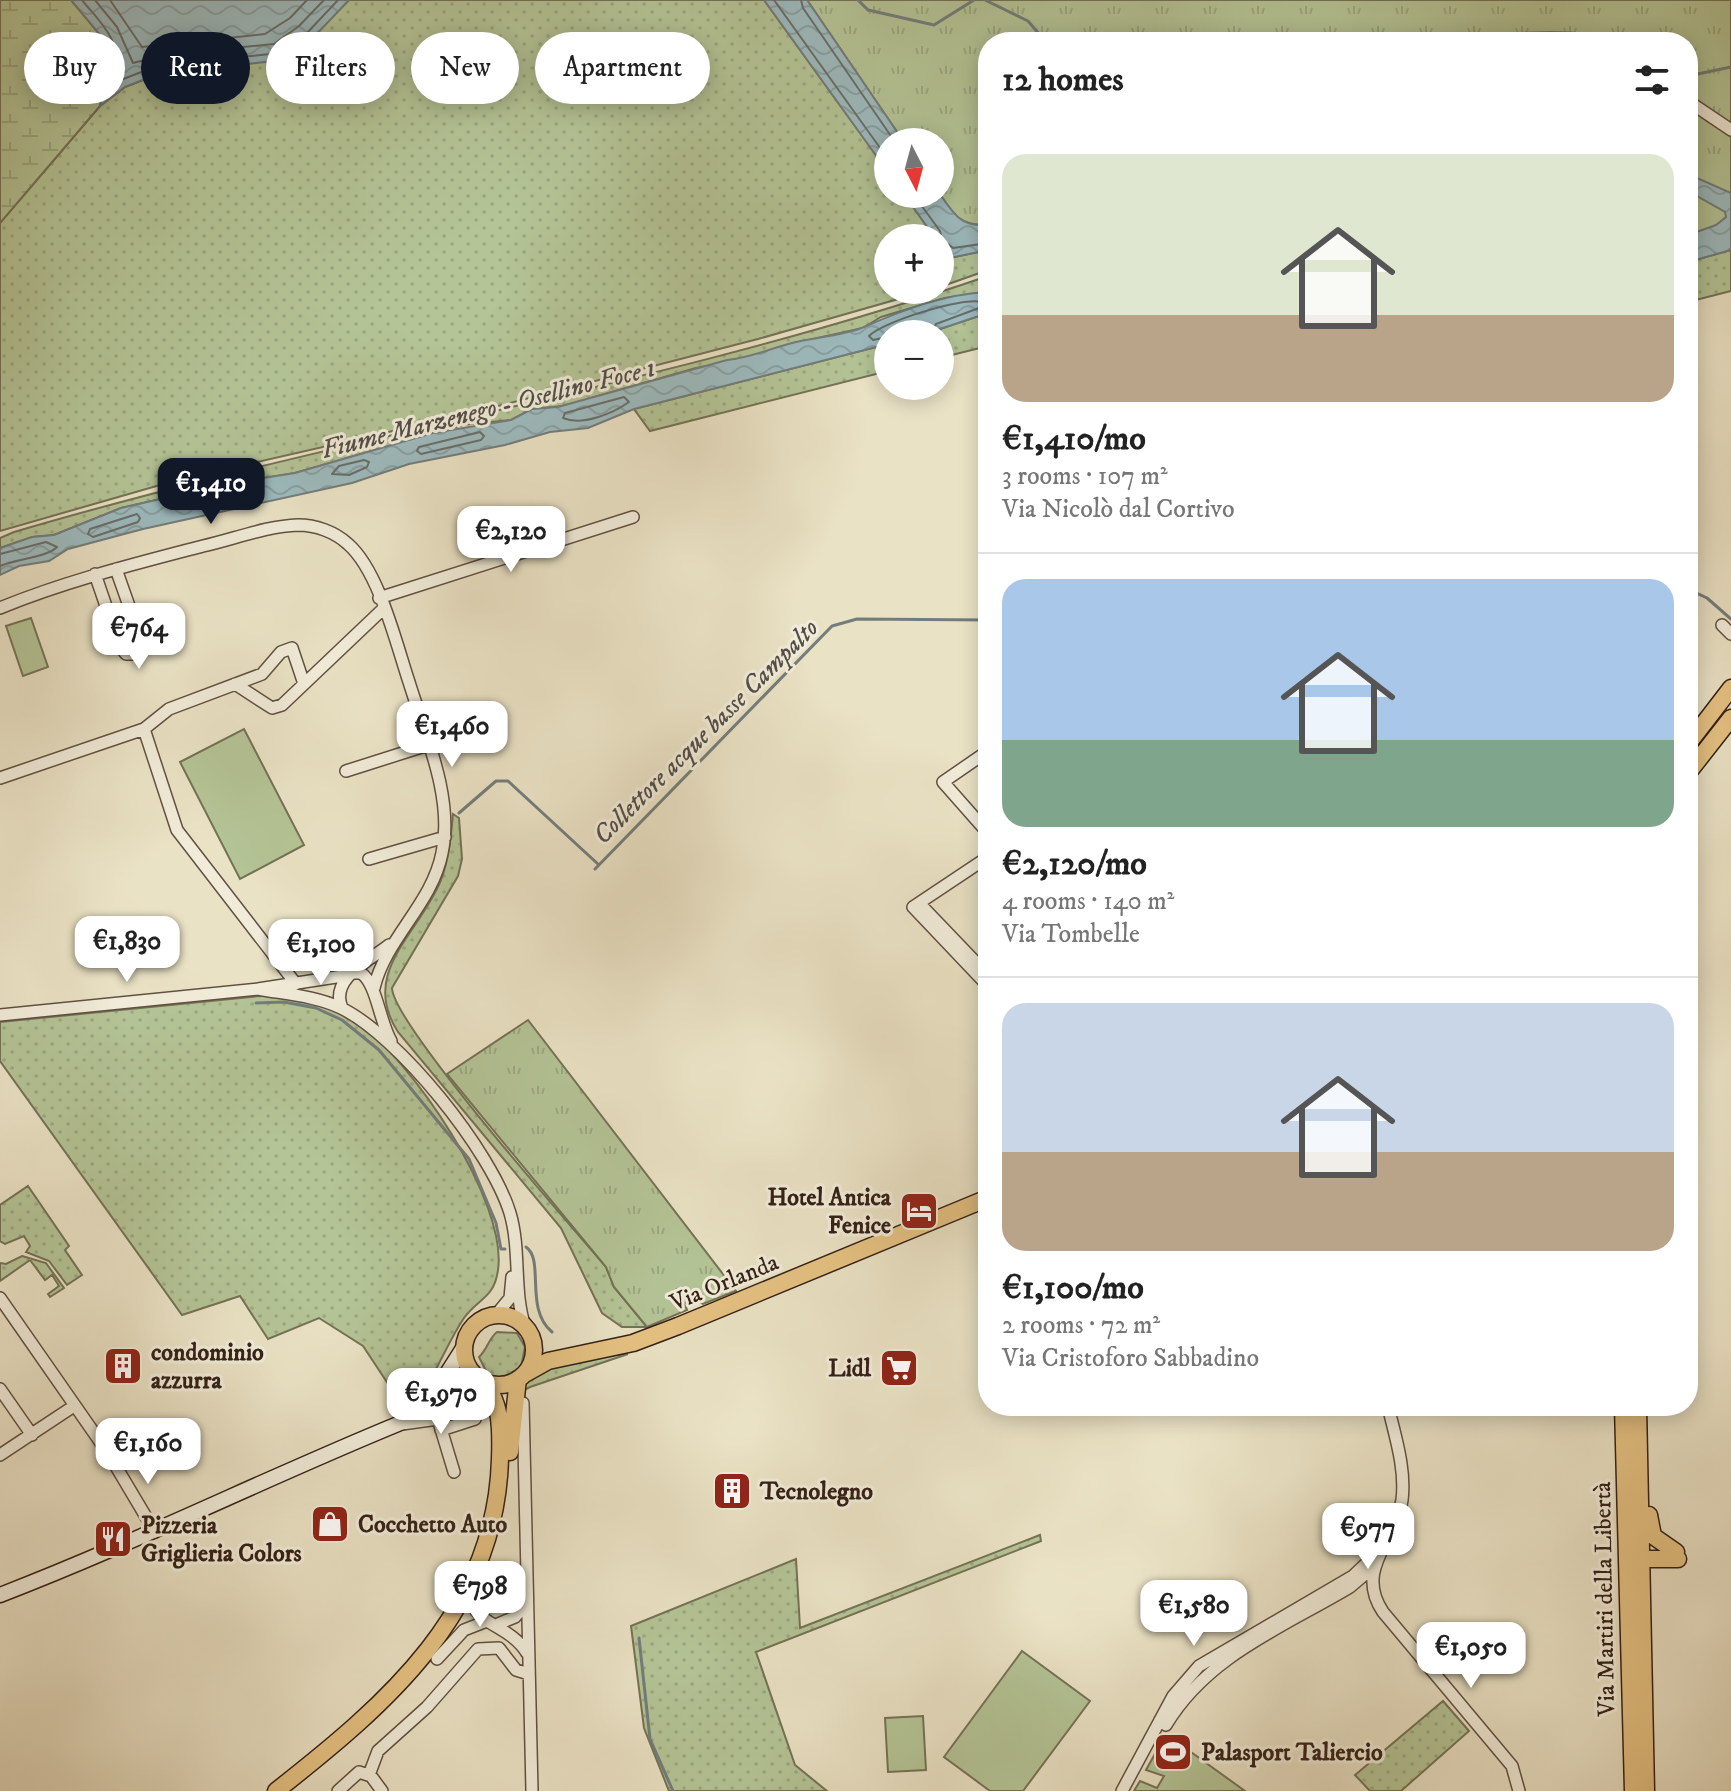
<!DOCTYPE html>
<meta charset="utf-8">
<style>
body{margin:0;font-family:"IM FELL DW Pica",serif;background:#f2f2f2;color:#222;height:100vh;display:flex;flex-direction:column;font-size:30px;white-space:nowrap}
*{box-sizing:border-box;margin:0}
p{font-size:26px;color:#767676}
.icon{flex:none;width:44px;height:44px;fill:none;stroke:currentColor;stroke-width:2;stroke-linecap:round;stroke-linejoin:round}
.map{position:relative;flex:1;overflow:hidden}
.sheet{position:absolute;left:978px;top:32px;width:720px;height:1384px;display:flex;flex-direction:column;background:#fff;border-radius:32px;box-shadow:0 4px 20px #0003}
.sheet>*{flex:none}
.hud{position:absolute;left:24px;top:32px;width:760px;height:72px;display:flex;gap:16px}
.needle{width:52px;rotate:174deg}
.tools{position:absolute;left:874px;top:128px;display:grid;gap:16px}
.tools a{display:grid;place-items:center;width:80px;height:80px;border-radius:50%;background:#fff;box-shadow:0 4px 20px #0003;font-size:40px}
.price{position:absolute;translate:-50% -68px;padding:0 18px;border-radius:16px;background:#fff;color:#222;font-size:26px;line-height:52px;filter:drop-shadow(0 2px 4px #0008)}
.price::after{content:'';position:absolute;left:50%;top:48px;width:24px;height:18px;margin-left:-12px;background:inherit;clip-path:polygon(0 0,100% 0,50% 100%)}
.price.on{background:#111827;color:#fff}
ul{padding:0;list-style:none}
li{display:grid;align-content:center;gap:16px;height:424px;padding:0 24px}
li+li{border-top:2px solid #e0e0e0}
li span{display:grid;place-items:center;height:248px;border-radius:24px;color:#555}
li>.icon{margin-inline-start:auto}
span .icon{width:144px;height:144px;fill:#fffc;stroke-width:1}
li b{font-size:34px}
h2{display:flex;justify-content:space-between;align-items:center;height:96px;padding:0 24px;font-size:34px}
.chip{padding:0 28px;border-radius:36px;background:#fff;box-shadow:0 4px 20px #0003;font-size:28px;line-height:72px}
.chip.on{background:#111827;color:#fff}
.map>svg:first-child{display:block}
</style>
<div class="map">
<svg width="1731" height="1791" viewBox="0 0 1731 1791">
<defs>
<pattern id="grass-dots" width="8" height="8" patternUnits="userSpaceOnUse" patternTransform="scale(2)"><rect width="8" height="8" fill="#b4c496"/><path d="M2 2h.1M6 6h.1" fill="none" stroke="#9ba881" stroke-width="1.8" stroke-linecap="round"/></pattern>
<pattern id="wetland-marsh" width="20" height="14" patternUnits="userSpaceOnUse" patternTransform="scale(2)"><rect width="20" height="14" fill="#b4c496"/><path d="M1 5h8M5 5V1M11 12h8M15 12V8" fill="none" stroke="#9ba881"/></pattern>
<pattern id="park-tufts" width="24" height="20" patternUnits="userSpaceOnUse" patternTransform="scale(2)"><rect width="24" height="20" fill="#b4c496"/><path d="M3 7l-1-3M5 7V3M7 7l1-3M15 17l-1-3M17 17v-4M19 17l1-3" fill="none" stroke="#9ba881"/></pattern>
<pattern id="water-waves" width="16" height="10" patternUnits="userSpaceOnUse" patternTransform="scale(2)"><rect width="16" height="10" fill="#9dbbbf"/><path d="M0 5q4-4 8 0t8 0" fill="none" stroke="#88a0a3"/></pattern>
</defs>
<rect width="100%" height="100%" fill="#eae2c5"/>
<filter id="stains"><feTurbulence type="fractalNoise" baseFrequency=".0025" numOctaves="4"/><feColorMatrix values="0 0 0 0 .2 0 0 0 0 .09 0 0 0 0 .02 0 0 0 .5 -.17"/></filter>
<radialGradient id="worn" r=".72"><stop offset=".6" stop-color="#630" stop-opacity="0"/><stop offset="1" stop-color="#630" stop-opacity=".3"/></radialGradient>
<!-- grass -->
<path fill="url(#grass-dots)" stroke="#747256" stroke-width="2" d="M349,0H764L888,172V194H904L935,238H888V290H930L758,339L467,414L174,481L0,531V223L100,106L125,87L158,74L202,69L326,23Z
M940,245L950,258L988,250V270L940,287Z
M1731,250V291L1688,302V262Z
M988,276V292L945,298L881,317L863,328L790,344L743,360L696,368L563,406L532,409L511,420L463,425L295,473L231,483L121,508L54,535L32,537L0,548V538L14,532C336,437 670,385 988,276Z
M988,313V346L940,358V334H925Z
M888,344V371L650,431L634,409Z
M453,814L459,818L462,859L458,876L392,988C393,1024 571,1226 606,1267L614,1287L647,1327H622L602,1313L561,1228L398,1032C359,972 419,934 441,880C449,859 451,836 453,814Z
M270,995C300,997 331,1005 356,1022C412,1059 508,1202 498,1270C494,1299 478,1298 464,1318C443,1349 434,1384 406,1411L363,1346L319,1318L268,1339L240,1296L182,1315L0,1061V1022Z
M28,1186L69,1246L65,1250L82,1275L67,1285L49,1261L26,1252L30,1246L24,1236L5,1244L0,1241V1205Z
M22,1256L46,1263L64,1288L50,1297L48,1294L59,1286L52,1275L45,1280L30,1260L0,1281V1263L6,1264Z
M497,1332L517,1333L525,1347L521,1367L502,1378L489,1377L479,1357C487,1350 489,1338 497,1332Z
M628,1354L530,1387L519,1393C540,1356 591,1357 628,1354Z
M474,1386L482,1390L491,1402L442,1417L439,1404C449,1389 457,1388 474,1386Z
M1040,1535L1041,1541L756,1652L795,1765L827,1791H669L644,1728L631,1626L796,1559L800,1628Z
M1443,1701L1469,1731L1401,1791H1370L1355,1775Z"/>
<!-- wetland -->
<path fill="url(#wetland-marsh)" stroke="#747256" stroke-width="2" d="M0,0H71L101,36L111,56L100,106L0,223Z"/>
<!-- park -->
<path fill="url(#park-tufts)" stroke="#747256" stroke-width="2" d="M807,0H1731V228L1688,237V42H988V224C967,228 946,214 940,193C936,178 940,157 940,142H904Z
M528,1020L736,1291L703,1304L690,1296L685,1304L687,1310L647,1327L614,1287L606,1267L447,1074Z"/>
<!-- garden -->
<path fill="#b4c496" stroke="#747256" stroke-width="2" d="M31,618L48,667L23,676L6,626Z
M244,729L304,845L240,879L180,762Z
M1022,1651L1090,1701L1023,1791H990L944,1757Z
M923,1716L926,1770L888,1772L885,1718Z
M1166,1734L1245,1791H1134L1140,1781L1157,1788L1164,1776L1146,1770Z"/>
<!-- water -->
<path fill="url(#water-waves)" stroke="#737d7c" stroke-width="2" d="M71,0H349L311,40L282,60L158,74L125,87L100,106L111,56L101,36Z
M764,0H807L904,142H888V172Z
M1688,174L1731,193V250L1688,262V235L1716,225L1726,217L1725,212L1688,191Z
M904,194H940C953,213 962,229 988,224V250L950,258L940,245V238H935Z
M988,292V313L925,334H888V344L634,409L588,428L550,432L505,445L409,464L352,483L143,529L68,549L49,561L19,566L0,575V548L32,537L54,535L121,508L231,483L295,473L433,433L511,420L532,409L558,407L727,360C750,358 769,349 792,343C812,338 846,335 864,327C903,310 944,294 988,292Z"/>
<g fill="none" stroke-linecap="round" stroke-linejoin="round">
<!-- shore -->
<path stroke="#686e6b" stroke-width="2" d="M82,0C103,26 123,41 114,77L118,81L157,66L279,53L306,34L338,0
M95,0L117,27L133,63L169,54L274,44L299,26L324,0
M110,0L142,47L265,34L290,18L307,0
M774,0L888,159
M801,0L803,8L895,142
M913,194L940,231L942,239L953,248L988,243
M888,337L873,340L869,336C882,322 962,297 981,302L979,308L936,324L931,334
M624,397L629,402C612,414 582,426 563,418L565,413Z
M480,432L484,436L481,440L421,454L417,451L419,447Z
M364,460L369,462L367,467L349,475L332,474L339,466Z
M137,514L140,518L138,522L93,537L88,534L90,529Z
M0,554L46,542L57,547C48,557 16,559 0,566"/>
<!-- stream -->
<path stroke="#737d7c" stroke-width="3" d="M858,0L868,10L934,25L974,0
M985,0L1028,21L1046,42
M1473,42C1502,31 1585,28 1613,42
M1688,76L1731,67
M1688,589L1707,598L1731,619
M459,813L496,781H508L599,865
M595,869L832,626L857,619L988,620
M256,1003L284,1002L316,1008L342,1020L379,1050L469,1159L496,1223L501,1249H505
M526,1247C545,1260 524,1309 552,1332
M639,1638L650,1739L673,1791"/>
<!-- street casing -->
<g stroke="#615042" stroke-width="14">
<path id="street" d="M1688,101L1731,130
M95,574L120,647L126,654H134L140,649L141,640L116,569
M379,598L633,517
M0,608C66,581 134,564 203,546C234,539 267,526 298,525C316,525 335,532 348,544C379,571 396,643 409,682C425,734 454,798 442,853C432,904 386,938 374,988
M1722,625L1731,634
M235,684L272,708L282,705L383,609
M144,729L177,830L296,984
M988,751L943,782L988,833
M346,771L428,745
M0,778L144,729L169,709L262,674L281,652L292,648L304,684
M988,857L913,907L988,986
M369,859L445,837
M919,903L988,975
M353,973H361C377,984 379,1020 391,1041
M258,989C285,994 316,996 341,1008C399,1036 491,1151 510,1213C521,1250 513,1291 525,1327
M342,1008C329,979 369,961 389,945
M0,1015L258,989L349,975
M0,1298L108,1453L136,1434
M496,1315L510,1298L512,1277
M0,1389L32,1435
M523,1403L532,1791
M1388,1406C1395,1436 1406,1469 1402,1500C1396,1541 1354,1569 1383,1612L1512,1766L1519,1791
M438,1419L454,1472
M402,1424L438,1419L436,1398
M441,1430L475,1419
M108,1453L155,1532
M0,1455L74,1406
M485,1575L492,1593L526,1604L515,1617L498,1624
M475,1583C460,1625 507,1620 527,1653
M437,1659L464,1630L487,1621
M1160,1720L1166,1725C1207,1656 1283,1627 1350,1587L1370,1570
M369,1775L378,1751L427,1707L478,1649L499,1648L516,1670L529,1674
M338,1791L359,1772L371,1776L382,1791
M1122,1791L1173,1696L1199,1666L1353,1576L1374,1556"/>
</g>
<!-- secondary casing -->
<g stroke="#332017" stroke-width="17">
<path id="secondary" d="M437,1389L465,1345
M0,1595C135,1543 264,1479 398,1424C423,1414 430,1397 450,1384C459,1379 470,1381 480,1379"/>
</g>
<!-- primary casing -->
<g stroke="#332017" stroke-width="19">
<path id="primary" d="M1688,744L1731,688
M1688,773L1731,718
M464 1350a35 35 0 1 1 70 0a35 35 0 1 1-70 0Z
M523,1375L548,1361L633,1343L678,1326L988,1198
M1623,1406L1633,1791
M1638,1406L1646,1791
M510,1452L518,1379
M1649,1515L1653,1536L1676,1552
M1635,1552L1643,1559H1678
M276,1791C387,1704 496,1611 500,1459C501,1431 502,1399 480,1379"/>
</g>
<!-- street -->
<use href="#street" stroke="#f1ecd9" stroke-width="11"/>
<!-- secondary -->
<use href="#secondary" stroke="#f1ecd9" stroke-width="14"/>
<!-- primary -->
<use href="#primary" stroke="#e5c182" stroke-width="16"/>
</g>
<!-- icons -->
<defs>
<g id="hotel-square" transform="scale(2)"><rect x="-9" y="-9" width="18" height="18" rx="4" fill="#8f2418" stroke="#f1ecd9"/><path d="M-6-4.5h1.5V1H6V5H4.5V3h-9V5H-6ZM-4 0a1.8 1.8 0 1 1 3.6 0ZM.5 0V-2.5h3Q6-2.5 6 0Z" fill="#fff"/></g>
<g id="building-square" transform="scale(2)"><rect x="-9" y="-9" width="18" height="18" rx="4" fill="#8f2418" stroke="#f1ecd9"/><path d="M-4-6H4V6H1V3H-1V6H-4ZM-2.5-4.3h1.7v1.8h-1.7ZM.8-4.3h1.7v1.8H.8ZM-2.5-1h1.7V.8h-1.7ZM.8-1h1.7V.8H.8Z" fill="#fff"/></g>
<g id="supermarket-square" transform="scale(2)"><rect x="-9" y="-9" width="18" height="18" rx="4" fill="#8f2418" stroke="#f1ecd9"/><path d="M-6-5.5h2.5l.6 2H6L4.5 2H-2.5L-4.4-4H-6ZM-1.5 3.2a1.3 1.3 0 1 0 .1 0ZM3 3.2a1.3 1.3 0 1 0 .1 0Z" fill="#fff"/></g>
<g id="shop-square" transform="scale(2)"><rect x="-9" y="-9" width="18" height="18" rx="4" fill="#8f2418" stroke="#f1ecd9"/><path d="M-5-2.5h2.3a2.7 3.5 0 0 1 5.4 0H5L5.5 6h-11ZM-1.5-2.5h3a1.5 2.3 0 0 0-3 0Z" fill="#fff"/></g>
<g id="restaurant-square" transform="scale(2)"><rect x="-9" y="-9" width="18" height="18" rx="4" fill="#8f2418" stroke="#f1ecd9"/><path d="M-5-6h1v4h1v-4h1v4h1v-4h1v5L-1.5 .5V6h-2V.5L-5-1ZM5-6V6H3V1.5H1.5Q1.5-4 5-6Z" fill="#fff"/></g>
<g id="stadium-square" transform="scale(2)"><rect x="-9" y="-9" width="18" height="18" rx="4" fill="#8f2418" stroke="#f1ecd9"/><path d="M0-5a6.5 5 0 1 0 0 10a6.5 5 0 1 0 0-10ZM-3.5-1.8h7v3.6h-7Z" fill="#fff"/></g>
</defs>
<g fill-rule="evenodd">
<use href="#hotel-square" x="919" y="1211"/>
<use href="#building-square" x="123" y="1366"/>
<use href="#supermarket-square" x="899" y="1368"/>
<use href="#building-square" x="732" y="1491"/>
<use href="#shop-square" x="330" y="1524"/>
<use href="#restaurant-square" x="113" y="1539"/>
<use href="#stadium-square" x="1173" y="1752"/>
</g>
<g text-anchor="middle" stroke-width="6" stroke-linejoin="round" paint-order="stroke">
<!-- poi labels -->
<g font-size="24" font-weight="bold" fill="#332017" stroke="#f1ecd9" text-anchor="start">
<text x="891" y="1205" text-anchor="end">Hotel Antica<tspan x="891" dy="28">Fenice</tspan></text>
<text x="151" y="1360">condominio<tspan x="151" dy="28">azzurra</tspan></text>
<text x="871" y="1376" text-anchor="end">Lidl</text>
<text x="760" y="1499">Tecnolegno</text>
<text x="358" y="1532">Cocchetto Auto</text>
<text x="141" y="1533">Pizzeria<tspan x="141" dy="28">Griglieria Colors</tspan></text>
<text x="1201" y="1760">Palasport Taliercio</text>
</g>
<!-- street labels -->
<g font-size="24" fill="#332017" stroke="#f1ecd9">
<text transform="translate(724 1282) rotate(-22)" y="8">Via Orlanda</text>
<text transform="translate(1604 1599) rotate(-91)" y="8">Via Martiri della Libertà</text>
</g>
<!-- water labels -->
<g font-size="26" font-style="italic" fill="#534e49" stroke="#f1ecd9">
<text transform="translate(488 408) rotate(-14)" y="9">Fiume Marzenego - Osellino Foce 1</text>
<text transform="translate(705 731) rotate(-45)" y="9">Collettore acque basse Campalto</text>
</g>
</g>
<rect width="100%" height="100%" filter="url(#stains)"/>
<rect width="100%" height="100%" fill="url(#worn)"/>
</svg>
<div class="tools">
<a><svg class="needle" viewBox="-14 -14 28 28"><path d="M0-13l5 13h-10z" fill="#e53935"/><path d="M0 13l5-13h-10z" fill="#767676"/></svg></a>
<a>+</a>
<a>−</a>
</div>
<b class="price on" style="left:211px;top:526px">€1,410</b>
<b class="price" style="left:511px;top:574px">€2,120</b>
<b class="price" style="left:139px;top:671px">€764</b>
<b class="price" style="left:452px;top:769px">€1,460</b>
<b class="price" style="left:127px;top:984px">€1,830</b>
<b class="price" style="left:321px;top:987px">€1,100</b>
<b class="price" style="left:441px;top:1436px">€1,970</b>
<b class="price" style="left:148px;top:1486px">€1,160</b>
<b class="price" style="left:1368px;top:1571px">€977</b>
<b class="price" style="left:480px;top:1629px">€798</b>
<b class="price" style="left:1194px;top:1648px">€1,580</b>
<b class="price" style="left:1471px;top:1690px">€1,050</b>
<div class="hud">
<a class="chip">Buy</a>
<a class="chip on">Rent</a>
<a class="chip">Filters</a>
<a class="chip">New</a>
<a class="chip">Apartment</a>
</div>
<section class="sheet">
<h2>12 homes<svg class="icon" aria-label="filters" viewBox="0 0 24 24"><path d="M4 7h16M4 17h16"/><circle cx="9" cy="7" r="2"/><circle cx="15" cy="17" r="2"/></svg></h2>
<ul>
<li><span style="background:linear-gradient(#dfe7d0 65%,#b9a48a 0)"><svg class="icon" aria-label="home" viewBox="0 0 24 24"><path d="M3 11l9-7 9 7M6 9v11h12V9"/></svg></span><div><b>€1,410/mo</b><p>3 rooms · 107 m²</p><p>Via Nicolò dal Cortivo</p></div></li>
<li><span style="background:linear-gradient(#a9c7e8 65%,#7fa58c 0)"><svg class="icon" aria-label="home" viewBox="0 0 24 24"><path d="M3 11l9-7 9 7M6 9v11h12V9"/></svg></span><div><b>€2,120/mo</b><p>4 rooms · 140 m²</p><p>Via Tombelle</p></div></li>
<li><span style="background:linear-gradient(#c9d6e8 60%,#b9a48a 0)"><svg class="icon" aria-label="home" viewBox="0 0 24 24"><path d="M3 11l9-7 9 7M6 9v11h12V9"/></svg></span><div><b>€1,100/mo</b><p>2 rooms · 72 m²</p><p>Via Cristoforo Sabbadino</p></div></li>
</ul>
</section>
</div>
